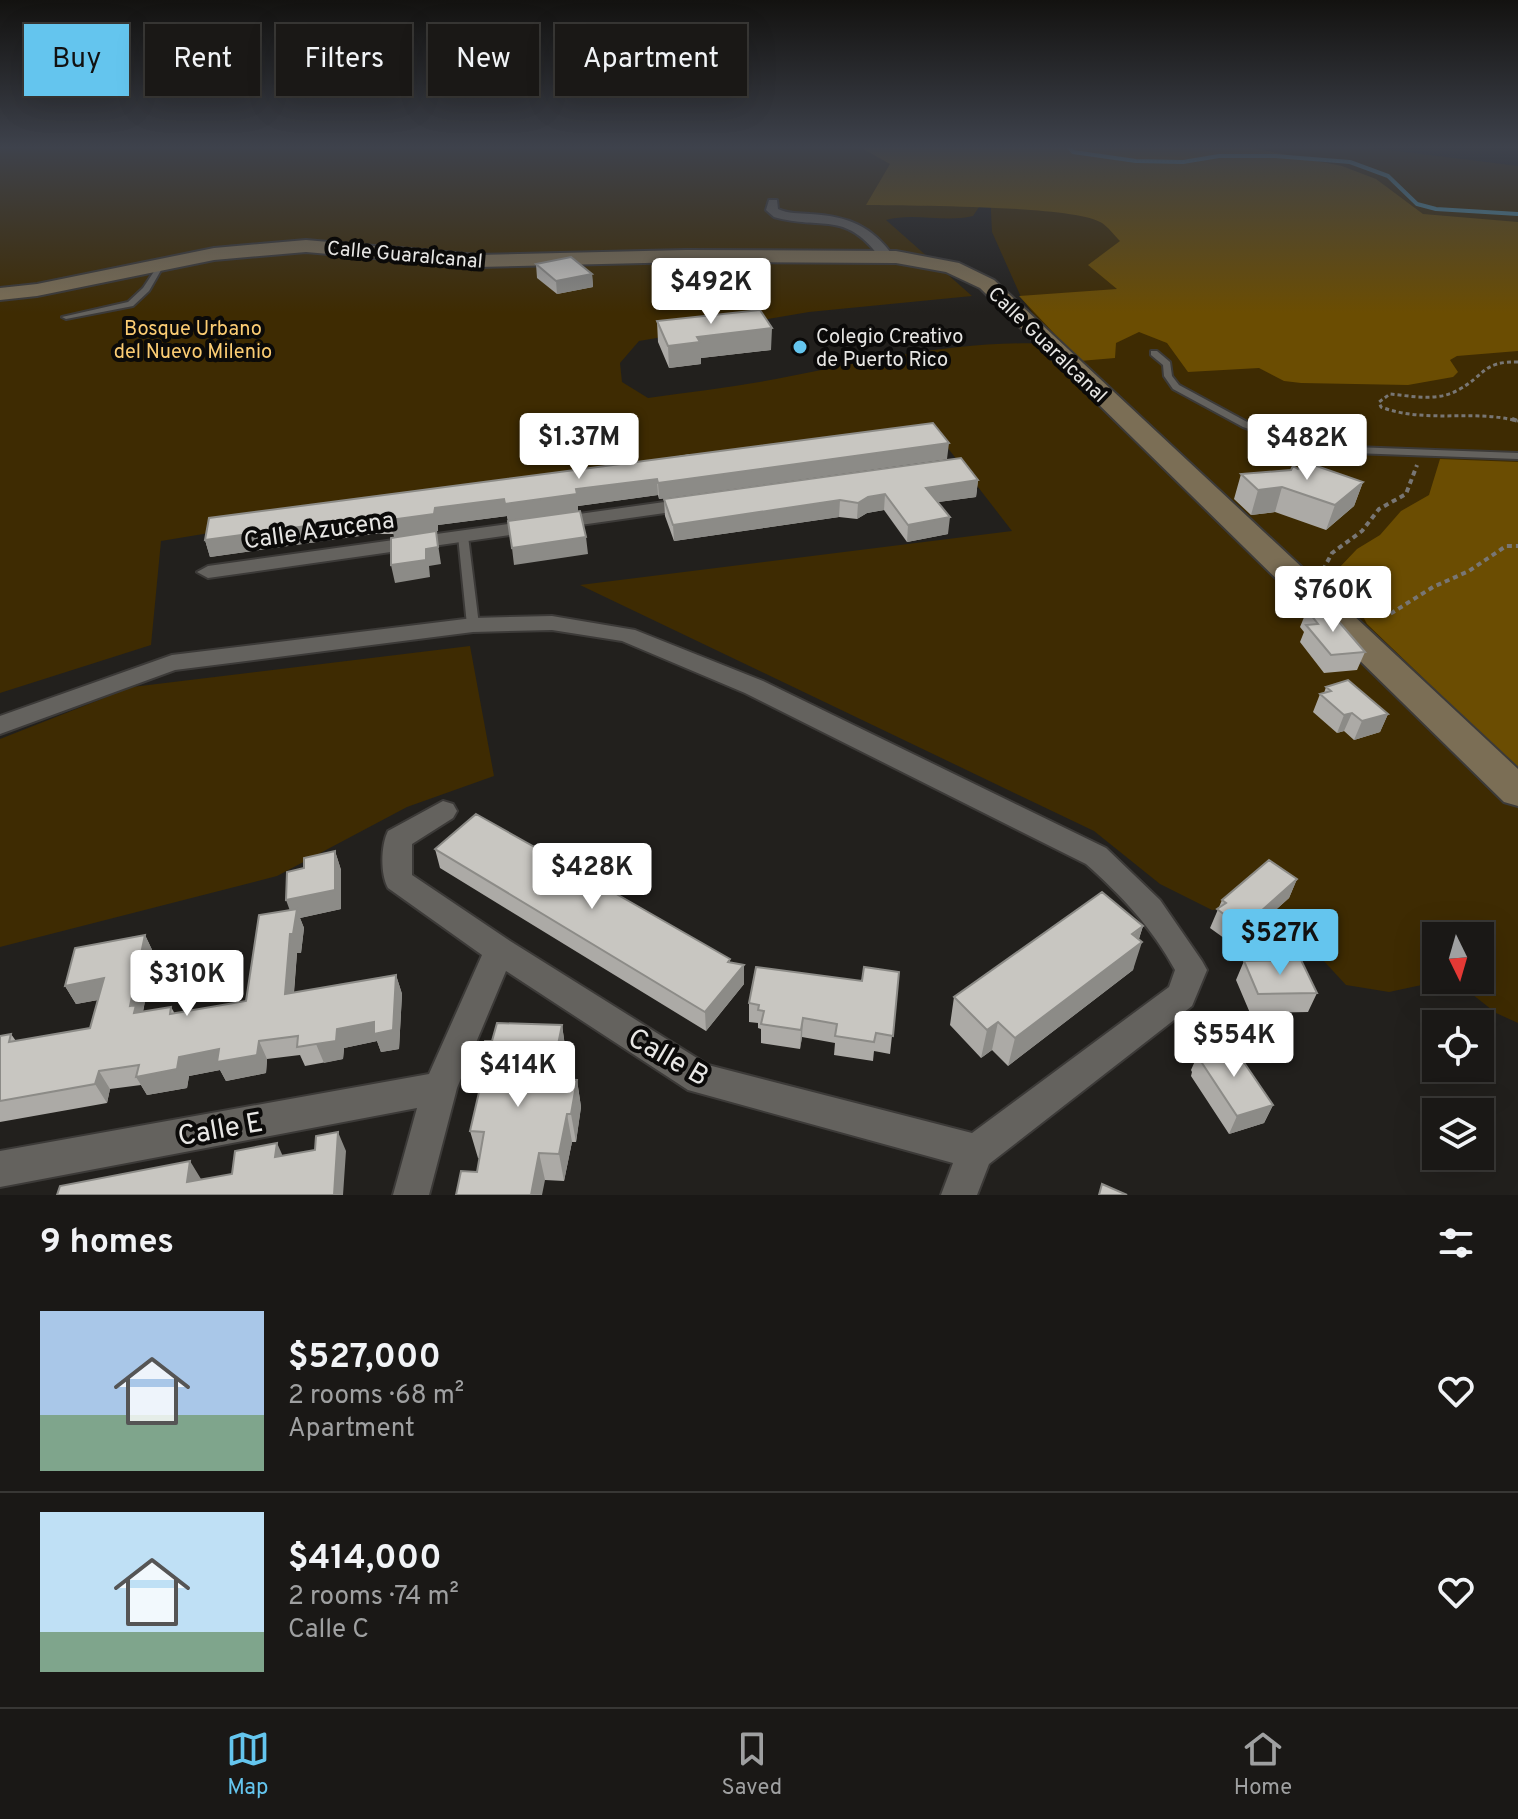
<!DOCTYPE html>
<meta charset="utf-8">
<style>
body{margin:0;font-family:Overpass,sans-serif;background:#272523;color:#f1f3f6;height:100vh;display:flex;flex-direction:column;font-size:30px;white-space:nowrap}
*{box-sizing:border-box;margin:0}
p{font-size:26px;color:#9fa0a1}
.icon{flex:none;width:44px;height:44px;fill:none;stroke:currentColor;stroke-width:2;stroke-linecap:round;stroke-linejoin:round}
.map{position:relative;height:1195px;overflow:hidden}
.sheet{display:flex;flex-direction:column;background:#1a1816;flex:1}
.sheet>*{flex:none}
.hud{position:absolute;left:24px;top:24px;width:800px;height:72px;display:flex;gap:16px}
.needle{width:52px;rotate:175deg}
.fabs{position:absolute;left:1422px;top:922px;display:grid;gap:16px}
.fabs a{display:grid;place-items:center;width:72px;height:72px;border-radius:0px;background:#1a1816;box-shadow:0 8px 32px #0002,0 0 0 2px #383735;font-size:40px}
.price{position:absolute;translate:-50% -68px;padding:0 18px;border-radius:8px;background:#fff;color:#222;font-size:26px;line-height:52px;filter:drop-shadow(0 2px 4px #0008)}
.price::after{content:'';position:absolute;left:50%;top:48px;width:24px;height:18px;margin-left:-12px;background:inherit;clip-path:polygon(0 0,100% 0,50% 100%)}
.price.selected{background:#64c5ee;color:#111}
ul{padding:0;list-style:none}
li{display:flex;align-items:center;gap:24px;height:200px;padding:0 40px}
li+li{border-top:2px solid #383735}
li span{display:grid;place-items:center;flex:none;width:224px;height:160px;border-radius:0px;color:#555}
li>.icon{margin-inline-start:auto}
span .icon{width:96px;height:96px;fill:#fffc;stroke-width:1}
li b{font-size:34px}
h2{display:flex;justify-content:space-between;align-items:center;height:96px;padding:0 40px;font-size:34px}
.chip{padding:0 28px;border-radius:0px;background:#1a1816;box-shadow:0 8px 32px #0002,0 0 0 2px #383735;font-size:28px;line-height:72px}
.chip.selected{background:#64c5ee;color:#111}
.tabs{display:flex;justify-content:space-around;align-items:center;height:112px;border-top:2px solid #383735;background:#1a1816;font-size:22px;color:#9fa0a1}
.tabs a{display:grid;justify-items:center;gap:4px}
.tabs .selected{color:#64c5ee}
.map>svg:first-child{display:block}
</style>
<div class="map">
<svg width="1518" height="1195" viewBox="0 0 1518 1195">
<rect width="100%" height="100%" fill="#22201d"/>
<!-- green -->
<path fill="#3e2b02" d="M0,146H974L981,204L973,216C943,223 914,212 886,220L972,296L809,312L639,341L620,363L622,382L648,398C690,392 733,387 776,379C869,361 959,339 1055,344L1021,297L992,232L989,171L1070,146H1357L1518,166V1023L1496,1013L1454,980H1480V936H1436V980H1445L1389,992L1346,985L1270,903L1212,910L1160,884L1094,831L580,585L1012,531L930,425L545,477L161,541L151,645L0,693Z
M470,646L494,776L407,807L277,876L0,947V739L132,687Z"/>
<!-- forest -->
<path fill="#6b4d02" d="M858,146L1253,148L1342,166L1376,179L1423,214L1518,222V351L1457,356L1450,360L1458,372L1453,377L1408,385L1301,383L1284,381L1259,368L1188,372L1167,343L1139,332L1116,343L1115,358L1080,361L1019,296L1117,289L1088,265L1120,241C1114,235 1108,227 1102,223C1076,205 906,206 866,205L890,164Z
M1440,459L1518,462V769L1367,624L1338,569L1357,549L1380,535L1401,511L1429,495Z"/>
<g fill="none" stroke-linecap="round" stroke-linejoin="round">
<!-- stream -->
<path stroke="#518ea4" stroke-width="4" d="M1068,146L1073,152L1136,161L1183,162L1219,156H1275L1350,162L1388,176L1417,204L1436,209L1518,214"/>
<!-- lane casing -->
<g stroke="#3c3a38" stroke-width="4">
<path id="lane" d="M159,264L164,265L149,291L133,306L66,319L62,317L128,302L143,288Z
M1151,351H1157L1170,362L1172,376L1179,385L1249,423L1291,438L1353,447L1518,453V459L1353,453L1286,442L1243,427L1173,389L1164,376L1163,365L1151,355Z
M463,533L468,536L479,625L473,629L467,625L458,536Z"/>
</g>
<!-- street casing -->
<g stroke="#3c3a38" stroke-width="4">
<path id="street" d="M769,200H777L778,209C788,214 799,213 810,214C848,216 872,226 894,257L882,260C845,209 824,231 774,217L766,210Z
M693,498L700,500L703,504L700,508L208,578L197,572L208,566Z
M552,616L635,630L763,681L1106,848L1160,900L1202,961L1207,970L1192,1006L989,1164L977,1195H941L953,1163L688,1090L506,971L457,1088L429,1195H393L417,1108L0,1187V1151L429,1074L482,955L388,888C380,874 381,845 388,831L443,801L453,804L457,811L453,818L412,844V875L510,941L708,1065L972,1133L1169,987L1175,970C1153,929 1121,895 1086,864L745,693L622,641L552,630L473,632L175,670L0,734V716L172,655L473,618Z"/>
</g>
<!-- secondary casing -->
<g stroke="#3c3a38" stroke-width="4">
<path id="secondary" d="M306,240L477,255L686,250L896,251L959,263L994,280L1518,769V806L1504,802L980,288L946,272L896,263L686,262L477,267L306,252L214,260L37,296L0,300V288L37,284L214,248Z"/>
</g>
<!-- path-far1 -->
<path stroke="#787674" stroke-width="3" stroke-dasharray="4 3" stroke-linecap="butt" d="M1518,362C1482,361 1485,376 1458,390C1437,402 1412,396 1390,394L1379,402L1381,407C1426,424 1472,409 1518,421"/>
<!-- path -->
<path stroke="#787674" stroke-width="4" stroke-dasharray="5 4" stroke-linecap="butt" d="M1512,419L1518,421
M1323,570L1332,553L1362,531L1379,509L1406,494L1417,465
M1364,610L1390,614L1433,587L1469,571L1506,546H1518"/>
<!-- lane -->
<use href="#lane" fill="#64625e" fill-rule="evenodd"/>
<!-- street -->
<use href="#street" fill="#64625e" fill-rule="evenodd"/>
<!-- secondary -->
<use href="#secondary" fill="#7b6e55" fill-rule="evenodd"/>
</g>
<!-- wall -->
<path fill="#acaaa6" d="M536,264L592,274L593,287L557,294L537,278Z
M657,321L771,350L701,358V364L669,368L658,342Z
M690,454L947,459L659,499L658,495L578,506V511L508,521L507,516L438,525V531L394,537V534H374L210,557L205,540Z
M1298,469L1363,482L1354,506L1326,530L1275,512L1251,515L1234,499L1241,474Z
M978,480L976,497L938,502L948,534L907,542L884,510L867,513L857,519L839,517L674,541L665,516L664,499Z
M1307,610L1365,652L1357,670L1324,673L1300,642L1304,632L1300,627Z
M1326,687L1388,714L1380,732L1354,740L1344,731L1337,733L1313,712L1320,694L1324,693Z
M435,849L547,854L586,873L584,875L730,959V963L744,984L706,1031L440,868Z
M335,851L341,870V909L300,918L304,928L301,953H297L294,993L396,975L402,994L399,1049L381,1052L377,1041L344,1048L343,1059L305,1066L300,1055L267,1059L266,1073L226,1081L220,1070L189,1076L187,1088L147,1095L141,1085L110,1089L107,1103L0,1122V1036L11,1034L16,1041L90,1028L98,1000L76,1004L65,986L145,935L154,954L143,1012L171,1007L175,1014L246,1001L290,910Z
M1297,879L1289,898L1235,946L1210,928L1222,900Z
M1143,926L1139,939L1133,970L1008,1066L992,1050L981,1058L950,1025L954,997Z
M1244,961L1317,993L1308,1012L1250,1013L1236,980Z
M899,972L890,1054L874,1051L873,1061L834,1055L835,1043L802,1037L800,1049L761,1043V1029L758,1028V1023L749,1022V1003Z
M562,1025L566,1053L562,1079L577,1080L581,1107L576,1142H572L564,1181L545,1180L478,1158L470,1131L483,1074L480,1062L492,1041Z
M1199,1052L1273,1105L1264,1123L1229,1134L1191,1076L1192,1072L1191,1070Z"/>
<!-- shaded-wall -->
<path fill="#8c8b87" d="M592,274L593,287L557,294L556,281Z
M772,328L771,350L701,358V364L669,368L668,346L697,337Z
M949,443L947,459L659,499L658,483Z
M657,479L658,495L578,506V511L508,521L507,516L438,525V531L394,537L390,520L435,508Z
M978,480L976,497L924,504L926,488Z
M1363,482L1354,506L1326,530L1335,505Z
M1282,487L1275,512L1251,515L1258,490Z
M885,494L884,510L867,513L857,519L858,503L868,497Z
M840,500L839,517L674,541L673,525Z
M371,517L374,534L210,557L205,540Z
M950,517L948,534L907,542L908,525Z
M436,531L441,564L429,566L430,577L395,583L391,565L426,549Z
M586,537L588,554L514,565L512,548Z
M1352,713L1344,731L1337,733L1344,715Z
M1388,714L1380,732L1354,740L1362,721Z
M335,851L341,870V909L300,918L304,928L301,953H297L292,1013L285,994L290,934L293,919L286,900Z
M583,854L586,873L574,887L571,868Z
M1297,879L1289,898L1235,946L1242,928Z
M1143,926L1136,947L1142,942L1133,970L1008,1066L1015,1038Z
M145,935L154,954L142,1016L144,1032L130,1006Z
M744,965V984L706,1031L705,1012Z
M396,975L402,994L399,1049L381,1052L377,1041L344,1048L343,1059L324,1063L316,1044L337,1029Z
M104,978L114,997L76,1004L65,986Z
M803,1018L802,1037L800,1049L801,1030Z
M998,1022L992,1050L981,1058L987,1030Z
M562,1025L566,1053L556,1106L551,1079Z
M259,1041L267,1059L266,1073L226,1081L220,1070L189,1076L187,1088L147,1095L136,1077L179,1057Z
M99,1071L110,1089L107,1103L95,1084Z
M577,1080L581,1107L576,1142L571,1114Z
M1273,1105L1264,1123L1229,1134L1237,1116Z
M567,1114L572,1142L564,1181L559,1154Z
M338,1132L346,1151L343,1195H334Z
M277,1143L285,1161L275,1157Z
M539,1153L545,1180L542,1195H531Z
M190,1161L201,1179L198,1195L187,1182Z"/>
<!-- building -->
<path fill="#c8c6c1" stroke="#8c8b87" stroke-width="2" d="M571,257L592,274L556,281L536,264Z
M760,310L772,328L697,337L700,342L668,346L657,321Z
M933,423L949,443L658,483L657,479L576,489L577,494L505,504L504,499L435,508L434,514L390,520V517H371L205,540L209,518Z
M961,458L978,480L926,488L950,517L908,525L885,494L868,497L858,503L840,500L673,525L664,499Z
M1305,462L1363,482L1335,505L1282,487L1258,490L1241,474L1291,470L1293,466L1298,469Z
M580,511L586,537L512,548L508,521Z
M436,531L438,547L426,549V560L391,565V538Z
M1327,608L1365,652L1331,655L1306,625L1318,624L1307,610Z
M1348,680L1388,714L1362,721L1352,713L1344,715L1320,694L1331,691L1326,687Z
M476,814L547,854L555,845L563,850L568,845L583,854L571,868L730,959L728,962L744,965L705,1012L435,849Z
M335,851V890L286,900L287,872L304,868V858Z
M1269,860L1297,879L1242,928L1217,909L1226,903L1222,900Z
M1102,892L1143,926L1132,934L1142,942L1015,1038L998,1022L987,1030L954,997Z
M297,909L293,934H290L285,994L396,975L393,1030L374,1034V1022L337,1029L336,1041L316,1044L297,1047L298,1036L259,1041L257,1055L217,1062L219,1049L179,1057L177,1069L136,1077L139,1065L99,1071L95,1084L0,1101V1036L11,1034L9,1042L90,1028L104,978L65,986L75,948L145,935L130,1006L136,1005L134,1013L171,1007L170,1014L246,1001L259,915Z
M1301,960L1317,993L1258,994L1244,961Z
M756,967L862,981L864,967L899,972L893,1036L876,1033L874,1042L835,1036L837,1024L803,1018L801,1030L761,1024L764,1011L758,1010L759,1005L749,1003Z
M497,1023L562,1025L551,1079L577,1080L571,1114H567L559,1154L539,1153L531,1195H456L461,1171L477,1172L484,1132L470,1131L486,1062H480L485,1041H492Z
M1230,1042L1273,1105L1237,1116L1198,1057H1202L1199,1052Z
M338,1132L334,1195H57L60,1186L190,1161L187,1182L232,1174L235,1151L277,1143L275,1157L315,1150L316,1136Z
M1102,1184L1127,1195H1099Z"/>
<!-- sky -->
<linearGradient id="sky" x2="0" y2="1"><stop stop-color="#131210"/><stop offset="0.47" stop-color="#3e424c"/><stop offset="1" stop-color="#3e424c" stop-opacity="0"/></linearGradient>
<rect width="1518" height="313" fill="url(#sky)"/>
<!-- markers -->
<circle fill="#64c5ee" stroke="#0b0a09" stroke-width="3" cx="800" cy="347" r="8"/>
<g text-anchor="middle" stroke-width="8" stroke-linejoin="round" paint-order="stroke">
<!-- far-street labels -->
<g font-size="20" fill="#e7e6e4" stroke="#0b0a09">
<text transform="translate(405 254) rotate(5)" y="7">Calle Guaralcanal</text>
<text transform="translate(1048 344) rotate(44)" y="7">Calle Guaralcanal</text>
</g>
<!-- far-park labels -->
<g font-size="20" fill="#fbcc73" stroke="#0b0a09">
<text x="193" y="335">Bosque Urbano<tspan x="193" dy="23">del Nuevo Milenio</tspan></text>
</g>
<!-- far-poi labels -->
<g font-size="20" fill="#e7e6e4" stroke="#0b0a09" text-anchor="start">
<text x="816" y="343">Colegio Creativo<tspan x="816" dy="23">de Puerto Rico</tspan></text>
</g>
<!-- street labels -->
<g font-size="24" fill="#e7e6e4" stroke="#0b0a09">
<text transform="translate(319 530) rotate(-8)" y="8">Calle Azucena</text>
</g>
<!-- near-street labels -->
<g font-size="28" fill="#e7e6e4" stroke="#0b0a09">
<text transform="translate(669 1056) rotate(30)" y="10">Calle B</text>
<text transform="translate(220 1128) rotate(-10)" y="10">Calle E</text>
</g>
</g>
</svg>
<div class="fabs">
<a><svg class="needle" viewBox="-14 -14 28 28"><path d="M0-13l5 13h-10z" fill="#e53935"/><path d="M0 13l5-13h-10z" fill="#9fa0a1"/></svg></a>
<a><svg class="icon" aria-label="locate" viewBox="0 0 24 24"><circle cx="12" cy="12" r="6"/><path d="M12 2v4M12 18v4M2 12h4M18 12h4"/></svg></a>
<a><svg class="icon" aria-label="layers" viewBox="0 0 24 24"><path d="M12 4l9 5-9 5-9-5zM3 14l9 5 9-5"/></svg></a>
</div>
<b class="price" style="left:711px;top:326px">$492K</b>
<b class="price" style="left:579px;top:481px">$1.37M</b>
<b class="price" style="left:1307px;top:482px">$482K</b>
<b class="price" style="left:1333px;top:634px">$760K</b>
<b class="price" style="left:592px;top:911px">$428K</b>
<b class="price selected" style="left:1280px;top:977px">$527K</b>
<b class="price" style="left:187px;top:1018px">$310K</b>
<b class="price" style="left:1234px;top:1079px">$554K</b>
<b class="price" style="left:518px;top:1109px">$414K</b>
<div class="hud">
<a class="chip selected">Buy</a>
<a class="chip">Rent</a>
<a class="chip">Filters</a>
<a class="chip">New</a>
<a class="chip">Apartment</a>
</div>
</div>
<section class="sheet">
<h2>9 homes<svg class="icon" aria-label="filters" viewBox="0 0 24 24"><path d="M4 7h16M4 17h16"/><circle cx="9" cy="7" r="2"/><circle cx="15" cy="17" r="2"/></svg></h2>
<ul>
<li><span style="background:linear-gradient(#a9c7e8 65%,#7fa58c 0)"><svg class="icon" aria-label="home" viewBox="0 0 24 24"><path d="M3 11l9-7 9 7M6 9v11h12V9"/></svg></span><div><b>$527,000</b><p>2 rooms · 68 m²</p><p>Apartment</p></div><svg class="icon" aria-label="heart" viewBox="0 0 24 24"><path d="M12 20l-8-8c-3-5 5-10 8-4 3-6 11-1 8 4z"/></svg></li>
<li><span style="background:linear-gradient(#bfe0f5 75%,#7fa58c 0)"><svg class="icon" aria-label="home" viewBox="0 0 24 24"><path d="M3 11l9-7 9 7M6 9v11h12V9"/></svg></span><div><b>$414,000</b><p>2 rooms · 74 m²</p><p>Calle C</p></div><svg class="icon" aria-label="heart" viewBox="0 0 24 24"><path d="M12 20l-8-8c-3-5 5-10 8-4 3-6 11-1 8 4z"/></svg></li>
</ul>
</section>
<nav class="tabs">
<a class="selected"><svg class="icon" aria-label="map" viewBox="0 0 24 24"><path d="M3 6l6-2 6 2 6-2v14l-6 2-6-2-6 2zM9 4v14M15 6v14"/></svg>Map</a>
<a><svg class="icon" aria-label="saved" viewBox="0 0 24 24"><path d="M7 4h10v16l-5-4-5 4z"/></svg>Saved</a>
<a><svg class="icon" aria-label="home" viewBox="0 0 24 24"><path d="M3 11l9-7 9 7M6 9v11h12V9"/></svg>Home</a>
</nav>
